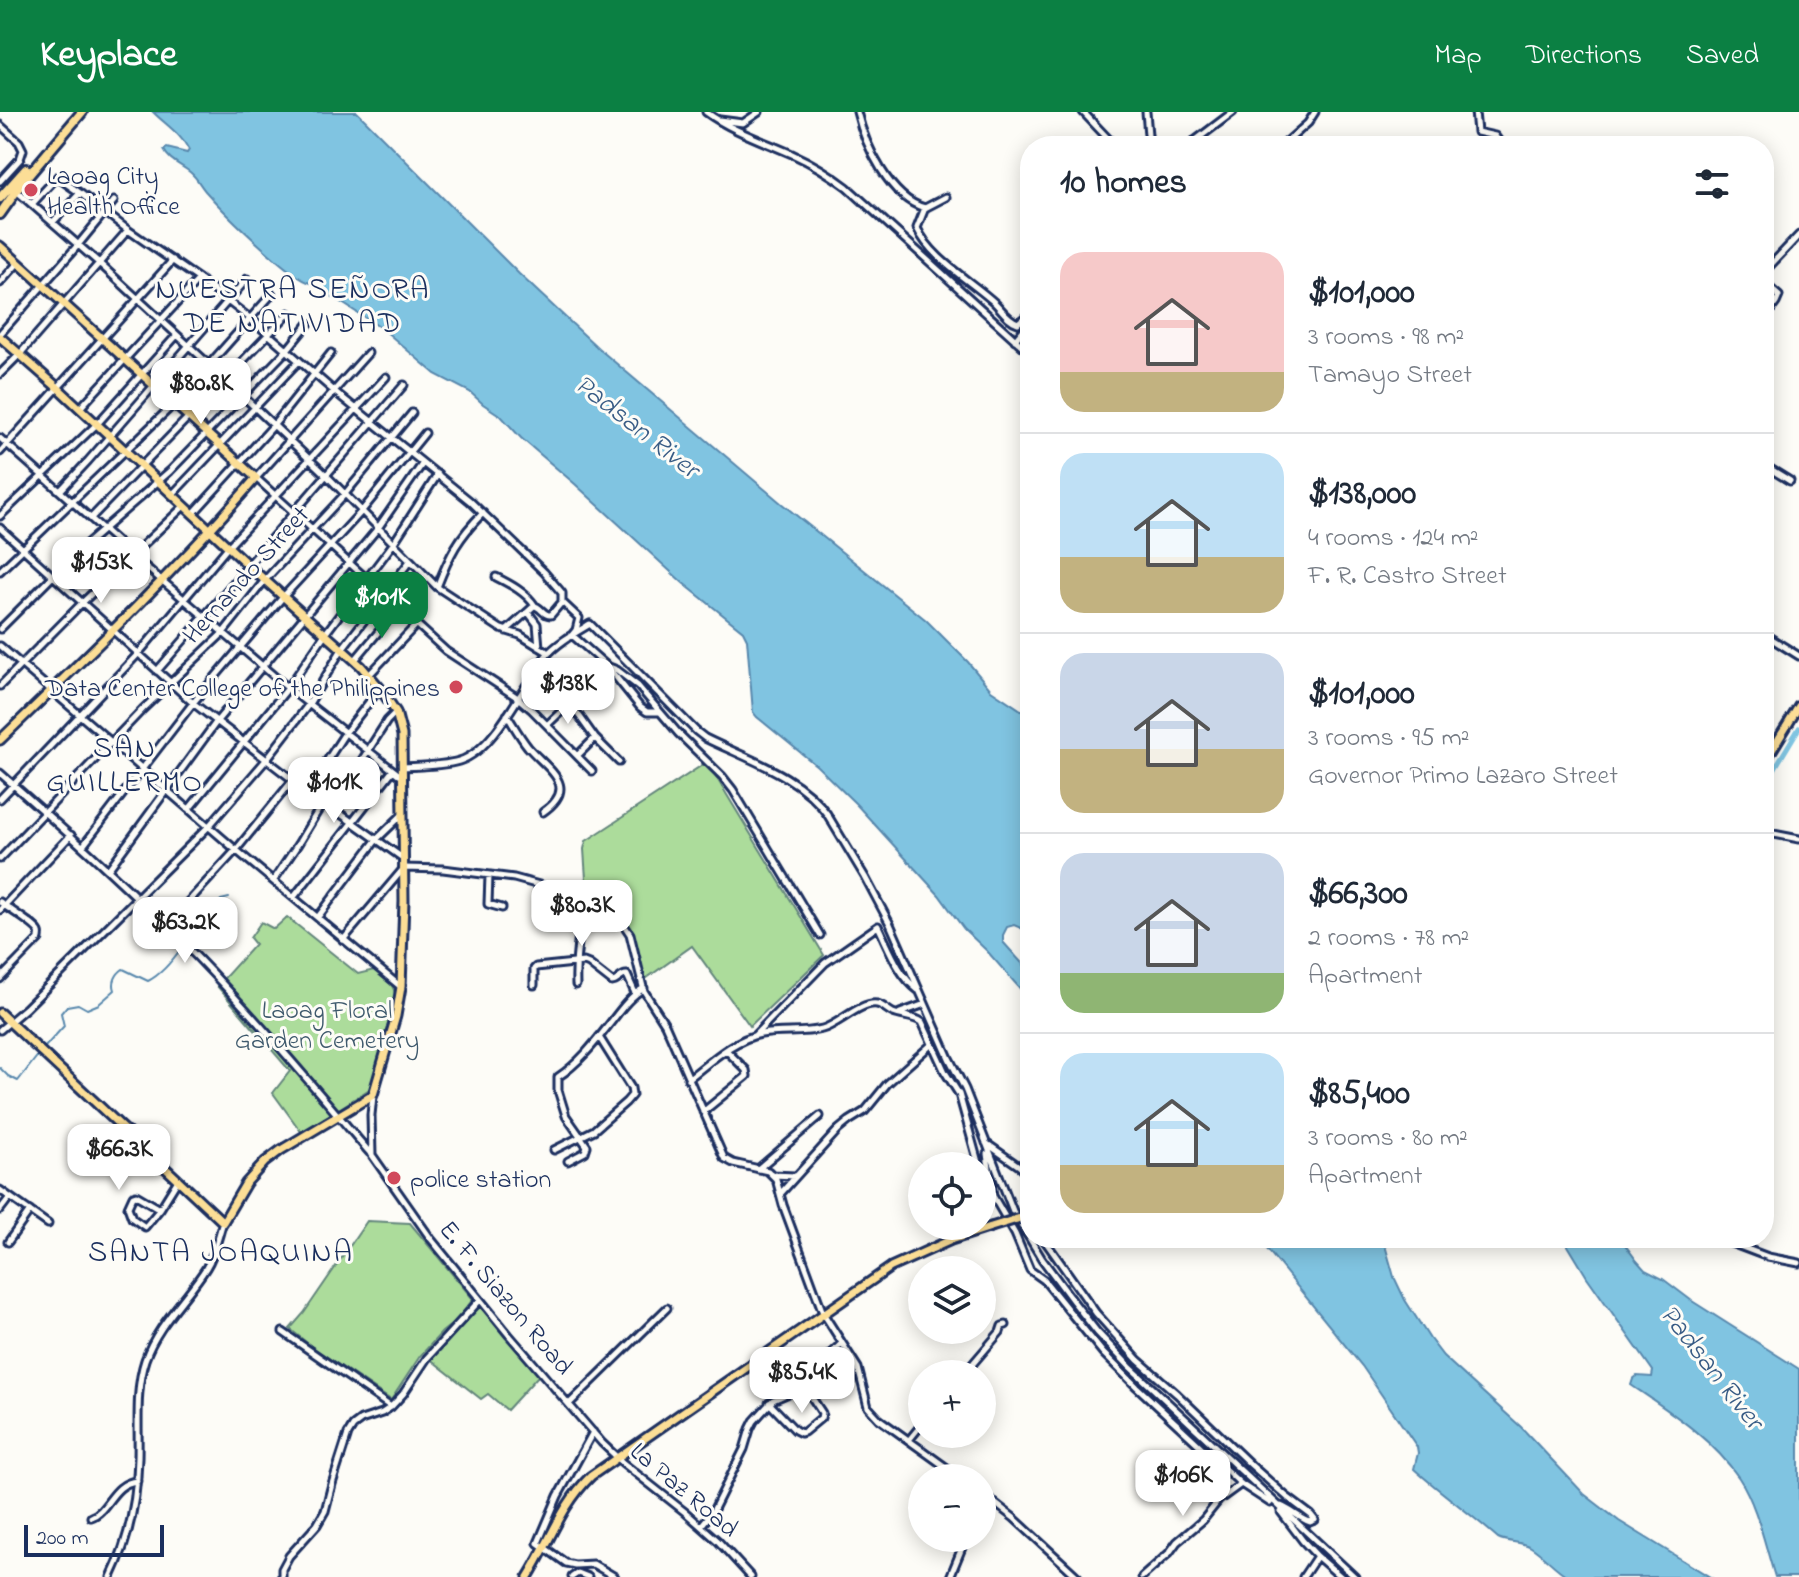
<!DOCTYPE html>
<meta charset="utf-8">
<style>
body{margin:0;font-family:"Indie Flower",sans-serif;background:#f2f2f3;color:#1f2937;height:100vh;display:flex;flex-direction:column;font-size:30px;white-space:nowrap}
*{box-sizing:border-box;margin:0}
p{font-size:26px;color:#747a83}
.icon{flex:none;width:44px;height:44px;fill:none;stroke:currentColor;stroke-width:2;stroke-linecap:round;stroke-linejoin:round}
.map{position:relative;flex:1;overflow:hidden}
.panel{position:absolute;left:1020px;top:24px;width:754px;height:1112px;display:flex;flex-direction:column;background:#fff;border-radius:32px;box-shadow:0 4px 20px #0003}
.panel>*{flex:none}
.fabs{position:absolute;left:908px;top:1040px;display:grid;gap:16px}
.fabs a{display:grid;place-items:center;width:88px;height:88px;border-radius:50%;background:#fff;box-shadow:0 4px 20px #0003;font-size:40px}
.scale{position:absolute;left:24px;bottom:20px;width:140px;box-sizing:border-box;padding-left:8px;border:4px solid #1b2f5e;border-top:0;font-size:22px;line-height:28px;white-space:nowrap;color:#1b2f5e;-webkit-text-stroke:6px #fdfcf7;paint-order:stroke}
.price{position:absolute;translate:-50% -68px;padding:0 18px;border-radius:16px;background:#fff;color:#222;font-size:26px;line-height:52px;filter:drop-shadow(0 2px 4px #0008)}
.price::after{content:'';position:absolute;left:50%;top:48px;width:24px;height:18px;margin-left:-12px;background:inherit;clip-path:polygon(0 0,100% 0,50% 100%)}
.price.current{background:#0b8043;color:#fff}
ul{padding:0;list-style:none}
li{display:flex;align-items:center;gap:24px;height:200px;padding:0 40px}
li+li{border-top:2px solid #e0e1e3}
li span{display:grid;place-items:center;flex:none;width:224px;height:160px;border-radius:24px;color:#555}
li>.icon{margin-inline-start:auto}
span .icon{width:96px;height:96px;fill:#fffc;stroke-width:1}
li b{font-size:34px}
h2{display:flex;justify-content:space-between;align-items:center;height:96px;padding:0 40px;font-size:34px}
header{display:flex;align-items:center;gap:48px;box-sizing:border-box;height:112px;padding:0 40px;background:#0b8043;color:#fff}
header strong{font-size:38px}
nav{display:flex;gap:44px;margin-inline-start:auto;font-size:28px}
.map>svg:first-child{display:block}
</style>
<header>
<strong>Keyplace</strong>
<nav><a>Map</a><a>Directions</a><a>Saved</a></nav>
</header>
<div class="map">
<svg width="1799" height="1465" viewBox="0 0 1799 1465">
<rect width="100%" height="100%" fill="#fdfcf7"/>
<filter id="ink" filterUnits="userSpaceOnUse"><feTurbulence type="fractalNoise" baseFrequency=".0125" numOctaves="2"/><feDisplacementMap in="SourceGraphic" scale="16" xChannelSelector="R" yChannelSelector="G"/><feConvolveMatrix kernelMatrix="1 2 1 2 8 2 1 2 1" color-interpolation-filters="sRGB"/></filter>
<g filter="url(#ink)">
<!-- green -->
<path fill="#acdc9b" stroke="#64867c" stroke-width="2" d="M707,650L824,843L750,914L692,834L644,868C640,851 636,820 625,807C616,796 600,789 587,782L584,737L586,729Z
M287,805L358,862L374,858C383,864 393,870 395,882C398,896 376,959 371,976L302,1021L273,981L290,959L217,874L255,832L250,826L261,810L274,817Z
M367,1109L410,1111L473,1187L457,1208L442,1220L420,1244L391,1288L311,1234L290,1217L304,1201Z
M478,1192L539,1263L507,1298L488,1282L481,1287L429,1246C445,1227 464,1212 478,1192Z"/>
<!-- water -->
<path fill="#80c4e1" stroke="#5888ad" stroke-width="2" d="M153,0H357L519,162L598,236L781,391L926,508L968,550L991,578L1030,604V820L1014,813L1007,815L1003,823V830L1030,860V888L987,839L964,817L939,783L856,692L817,654L757,605L753,600L747,527L743,519L683,471L575,372L521,326L501,304L483,292L470,280L435,262L384,218L311,171C291,167 223,99 207,81C201,75 198,67 191,61C182,53 169,49 164,38L167,36L187,41L189,38C181,22 166,13 153,0Z
M1258,1126H1383L1394,1165L1405,1188L1430,1227L1443,1244L1521,1315L1584,1382L1619,1409L1710,1465H1569C1555,1457 1545,1444 1531,1435C1521,1429 1508,1431 1498,1426C1471,1402 1441,1381 1414,1357L1418,1341L1417,1335L1362,1254Z
M1559,1126H1620L1637,1149L1645,1158L1663,1167L1692,1189L1799,1257V1465H1775C1765,1434 1757,1393 1739,1366C1713,1327 1669,1299 1631,1273L1633,1267L1637,1264L1652,1265L1653,1259L1587,1165L1567,1132Z"/>
<g fill="none" stroke-linecap="round" stroke-linejoin="round">
<!-- stream -->
<path stroke="#5888ad" stroke-width="2" d="M186,828L221,788L229,786
M44,936L64,914L61,901L67,894L78,892L87,897L99,892L115,878C112,870 116,862 123,857L148,869C162,862 173,848 182,835
M0,956L8,964L18,969L39,942"/>
<!-- canal -->
<path stroke="#80c4e1" stroke-width="5" d="M1764,674L1799,616"/>
<!-- minor casing -->
<g stroke="#1b2f5e" stroke-width="11">
<path id="minor" d="M706,0C732,19 763,29 792,42C812,51 830,62 847,75L1030,241
M857,0C865,33 890,87 925,96L946,85
M1083,0L1115,34
M1146,0L1149,34
M1475,0L1477,20L1495,24L1502,34
M720,8L743,11L759,0
M0,13L19,30L23,38L20,47L0,69
M1194,29L1201,34
M1188,34L1233,0
M1282,34L1308,11L1315,0
M19,81L99,151L226,268L327,364L437,475L501,517L520,523L549,541
M32,92L57,65L80,81
M925,96L917,116C931,147 970,168 995,191C1002,198 1008,208 1018,211L1030,201
M53,110L80,81L128,118L199,167L251,207L334,279L470,389L544,460L562,481V490L551,503C543,504 541,494 534,494L506,519
M1764,160L1799,123
M0,171L18,151
M1764,171L1779,184L1776,191L1764,207
M0,222L78,133L114,89
M1015,228L1030,210
M368,241L256,366L446,539L518,586L531,597L592,659
M0,262L20,242L128,118
M80,296L199,167
M0,326L132,443L288,576L402,665
M0,340L173,148
M1764,353L1790,369
M60,379L88,349L247,167
M172,383L299,249
M193,402L273,314L331,241
M0,404L97,312L177,223
M91,406L289,201
M0,416L193,591L293,668L404,747
M0,459L174,292L272,182
M496,465C510,472 527,481 535,494
M437,475C450,442 458,426 483,401
M562,490L579,506L576,518L572,523L607,554L617,558L638,574L678,621L722,664L733,678L820,823
M528,500L537,512L539,535
M0,517L75,442L170,359L287,238L309,211
M1764,522L1799,544
M0,534L236,738L401,875
M355,548L425,464
M607,554L640,595L647,600H659
M157,559L404,273
M536,559L570,591L595,626L619,650
M369,563L417,512
M0,574L82,491L184,394
M507,603C514,614 520,625 528,635C548,658 580,674 543,700
M547,613L570,591
M578,643L595,626
M403,655C421,654 442,654 459,649C495,638 522,575 545,545C557,531 575,521 590,512L696,619L705,626C747,647 800,663 827,702L865,765L890,812L949,946L965,977L1013,1099L1042,1147L1073,1189L1097,1220L1130,1255L1355,1465
M0,661C67,720 134,780 196,844C257,907 313,974 370,1041
M308,678L345,621L380,576
M0,687L138,542L228,435L386,265
M332,695L387,609L396,600
M189,697L288,576L325,522L393,432L438,362
M1764,720L1799,727
M83,734L193,591L283,485L361,400L425,321
M0,747L143,597L223,521L265,468L345,382L412,301
M108,758L217,609L378,416L423,351
M489,763L488,792L502,796
M274,768L298,732L324,689
M294,785L393,658
M0,790C7,796 36,813 39,820C40,822 39,824 39,827L0,867
M0,798L71,723
M552,802L582,804
M318,805L377,727L403,702
M166,814L236,738L293,668
M343,828L404,756L443,757L514,766L586,786L603,793L618,804L630,822L644,879L665,912L724,1046L733,1051L768,1059L776,1067L783,1093L823,1201L858,1256L868,1295L879,1307L961,1366
M534,873V857L536,855L584,850L589,852L612,870C618,870 621,862 627,863L635,881
M576,873C575,843 579,815 586,786
M900,901L925,892
M0,918L26,896L209,714L266,648L309,592L342,537L410,449
M755,923L825,851L878,814C889,836 898,863 918,878
M688,967C709,951 734,927 761,922C781,918 802,922 822,917C838,913 861,889 877,892C883,893 888,899 893,901C903,905 913,904 922,910L945,960L959,982L979,1054
M373,984L371,1003L372,1043L431,1127L509,1223L602,1331L623,1351L685,1400L718,1429L751,1465
M703,1000L747,964L746,958L727,939
M986,1031L1019,1054L1030,1064
M554,1038L594,1018L626,990L632,983L631,976L599,925
M987,1042L993,1084L1015,1122L1030,1158L1044,1168L1103,1241L1137,1275L1241,1372L1270,1391
M568,1049L585,1040L587,1034L566,1004L558,978V965C578,952 594,932 608,914C619,900 629,885 644,876
M758,1057L820,1004
M773,1063L795,1064
M982,1065L987,1081
M0,1078L48,1112
M781,1081L838,1018L849,1009L865,999L887,972L932,932
M982,1093L990,1076
M160,1097L136,1083L133,1084L128,1095L132,1106L145,1115L160,1097L178,1068
M0,1098L10,1085
M1043,1126L1096,1201L1138,1248L1177,1282L1251,1353L1287,1385L1311,1403L1315,1408L1310,1410C1299,1406 1291,1398 1281,1394
M1718,1126L1768,1145L1799,1151
M8,1130L30,1099
M283,1220L391,1295
M756,1250L780,1285
M964,1262L1000,1220L1002,1214L1006,1213
M769,1291L795,1318L801,1321L804,1320L821,1306L822,1301L801,1269
M569,1292L667,1196
M593,1320L558,1384L538,1431L566,1451L575,1453L593,1452L615,1465
M909,1328L922,1312
M982,1381L1014,1406L1078,1465
M982,1397L989,1387
M1281,1400L1303,1429L1317,1444L1303,1465
M91,1405C109,1399 112,1371 137,1369
M701,1414L713,1399L744,1337L750,1317L754,1309L773,1288L789,1281L842,1231
M1317,1444L1341,1465
M111,1465C129,1428 137,1387 138,1346C139,1314 135,1278 145,1248C157,1213 187,1186 206,1156C215,1142 218,1125 223,1110
M282,1465V1457L289,1444L317,1413L325,1399L332,1372L348,1322L353,1314L361,1308L382,1301L391,1295L403,1282L427,1246L480,1188
M572,1465L578,1461L588,1465
M950,1465L966,1426
M1142,1465L1169,1441L1177,1430L1203,1408L1219,1388L1241,1372"/>
</g>
<!-- major casing -->
<g stroke="#1b2f5e" stroke-width="13">
<path id="major" d="M0,134L256,366C176,459 88,543 0,628
M0,225L57,275L249,454L361,554L380,576L396,600L402,623L404,789L401,875L396,904L373,983L281,1038L265,1050L246,1071L223,1110L0,901
M1764,651L1799,594
M528,1465C550,1430 561,1393 591,1364L891,1155L951,1128L991,1115"/>
</g>
<!-- highway casing -->
<g stroke="#1b2f5e" stroke-width="14">
<path id="highway" d="M0,86L26,57
M0,102L22,71L82,0"/>
</g>
<!-- minor -->
<use href="#minor" stroke="#fdfcf7" stroke-width="5"/>
<!-- major -->
<use href="#major" stroke="#fcde96" stroke-width="7"/>
<!-- highway -->
<use href="#highway" stroke="#fcde96" stroke-width="8"/>
<!-- major-bridge casing -->
<g stroke="#1b2f5e" stroke-width="13" stroke-linecap="butt">
<path id="major-bridge" d="M991,1115L1030,1103"/>
</g>
<!-- major-bridge -->
<use href="#major-bridge" stroke="#fcde96" stroke-width="7"/>
</g>
</g>
<!-- markers -->
<g fill="#d1495b" stroke="#fdfcf7" stroke-width="3">
<circle cx="31" cy="78" r="8"/>
<circle cx="456" cy="575" r="8"/>
<circle cx="394" cy="1066" r="8"/>
</g>
<g text-anchor="middle" stroke-width="6" stroke-linejoin="round" paint-order="stroke">
<!-- poi labels -->
<g font-size="26" fill="#1b2f5e" stroke="#fdfcf7" text-anchor="start">
<text x="47" y="72">Laoag City<tspan x="47" dy="30">Health Office</tspan></text>
<text x="440" y="584" text-anchor="end">Data Center College of the Philippines</text>
<text x="410" y="1075">police station</text>
</g>
<!-- street labels -->
<g font-size="26" fill="#1b2f5e" stroke="#fdfcf7">
<text transform="translate(245 462) rotate(-48)" y="9">Hernando Street</text>
<text transform="translate(507 1185) rotate(50)" y="9">E. F. Siazon Road</text>
<text transform="translate(685 1377) rotate(40)" y="9">La Paz Road</text>
</g>
<!-- park labels -->
<g font-size="26" fill="#3f5a6d" stroke="#fdfcf7">
<text x="327" y="906">Laoag Floral<tspan x="327" dy="30">Garden Cemetery</tspan></text>
</g>
<!-- water labels -->
<g font-size="28" font-style="italic" fill="#395c85" stroke="#fdfcf7">
<text transform="translate(638 313) rotate(38)" y="10">Padsan River</text>
<text transform="translate(1713 1254) rotate(52)" y="10">Padsan River</text>
</g>
<!-- quarter labels -->
<g font-size="30" letter-spacing="2" fill="#1b2f5e" stroke="#fdfcf7">
<text x="293" y="186">NUESTRA SEÑORA<tspan x="293" dy="34">DE NATIVIDAD</tspan></text>
<text x="125" y="645">SAN<tspan x="125" dy="34">GUILLERMO</tspan></text>
<text x="221" y="1149">SANTA JOAQUINA</text>
</g>
</g>
</svg>
<div class="fabs">
<a><svg class="icon" aria-label="locate" viewBox="0 0 24 24"><circle cx="12" cy="12" r="6"/><path d="M12 2v4M12 18v4M2 12h4M18 12h4"/></svg></a>
<a><svg class="icon" aria-label="layers" viewBox="0 0 24 24"><path d="M12 4l9 5-9 5-9-5zM3 14l9 5 9-5"/></svg></a>
<a>+</a>
<a>−</a>
</div>
<div class="scale">200 m</div>
<b class="price" style="left:201px;top:314px">$80.8K</b>
<b class="price" style="left:101px;top:493px">$153K</b>
<b class="price current" style="left:382px;top:528px">$101K</b>
<b class="price" style="left:568px;top:614px">$138K</b>
<b class="price" style="left:334px;top:713px">$101K</b>
<b class="price" style="left:582px;top:836px">$80.3K</b>
<b class="price" style="left:185px;top:853px">$63.2K</b>
<b class="price" style="left:119px;top:1080px">$66.3K</b>
<b class="price" style="left:802px;top:1303px">$85.4K</b>
<b class="price" style="left:1183px;top:1406px">$106K</b>
<section class="panel">
<h2>10 homes<svg class="icon" aria-label="filters" viewBox="0 0 24 24"><path d="M4 7h16M4 17h16"/><circle cx="9" cy="7" r="2"/><circle cx="15" cy="17" r="2"/></svg></h2>
<ul>
<li><span style="background:linear-gradient(#f6c9c9 75%,#c2b280 0)"><svg class="icon" aria-label="home" viewBox="0 0 24 24"><path d="M3 11l9-7 9 7M6 9v11h12V9"/></svg></span><div><b>$101,000</b><p>3 rooms · 98 m²</p><p>Tamayo Street</p></div></li>
<li><span style="background:linear-gradient(#bfe0f5 65%,#c2b280 0)"><svg class="icon" aria-label="home" viewBox="0 0 24 24"><path d="M3 11l9-7 9 7M6 9v11h12V9"/></svg></span><div><b>$138,000</b><p>4 rooms · 124 m²</p><p>F. R. Castro Street</p></div></li>
<li><span style="background:linear-gradient(#c9d6e8 60%,#c2b280 0)"><svg class="icon" aria-label="home" viewBox="0 0 24 24"><path d="M3 11l9-7 9 7M6 9v11h12V9"/></svg></span><div><b>$101,000</b><p>3 rooms · 95 m²</p><p>Governor Primo Lazaro Street</p></div></li>
<li><span style="background:linear-gradient(#c9d6e8 75%,#8fb573 0)"><svg class="icon" aria-label="home" viewBox="0 0 24 24"><path d="M3 11l9-7 9 7M6 9v11h12V9"/></svg></span><div><b>$66,300</b><p>2 rooms · 78 m²</p><p>Apartment</p></div></li>
<li><span style="background:linear-gradient(#bfe0f5 70%,#c2b280 0)"><svg class="icon" aria-label="home" viewBox="0 0 24 24"><path d="M3 11l9-7 9 7M6 9v11h12V9"/></svg></span><div><b>$85,400</b><p>3 rooms · 80 m²</p><p>Apartment</p></div></li>
</ul>
</section>
</div>
